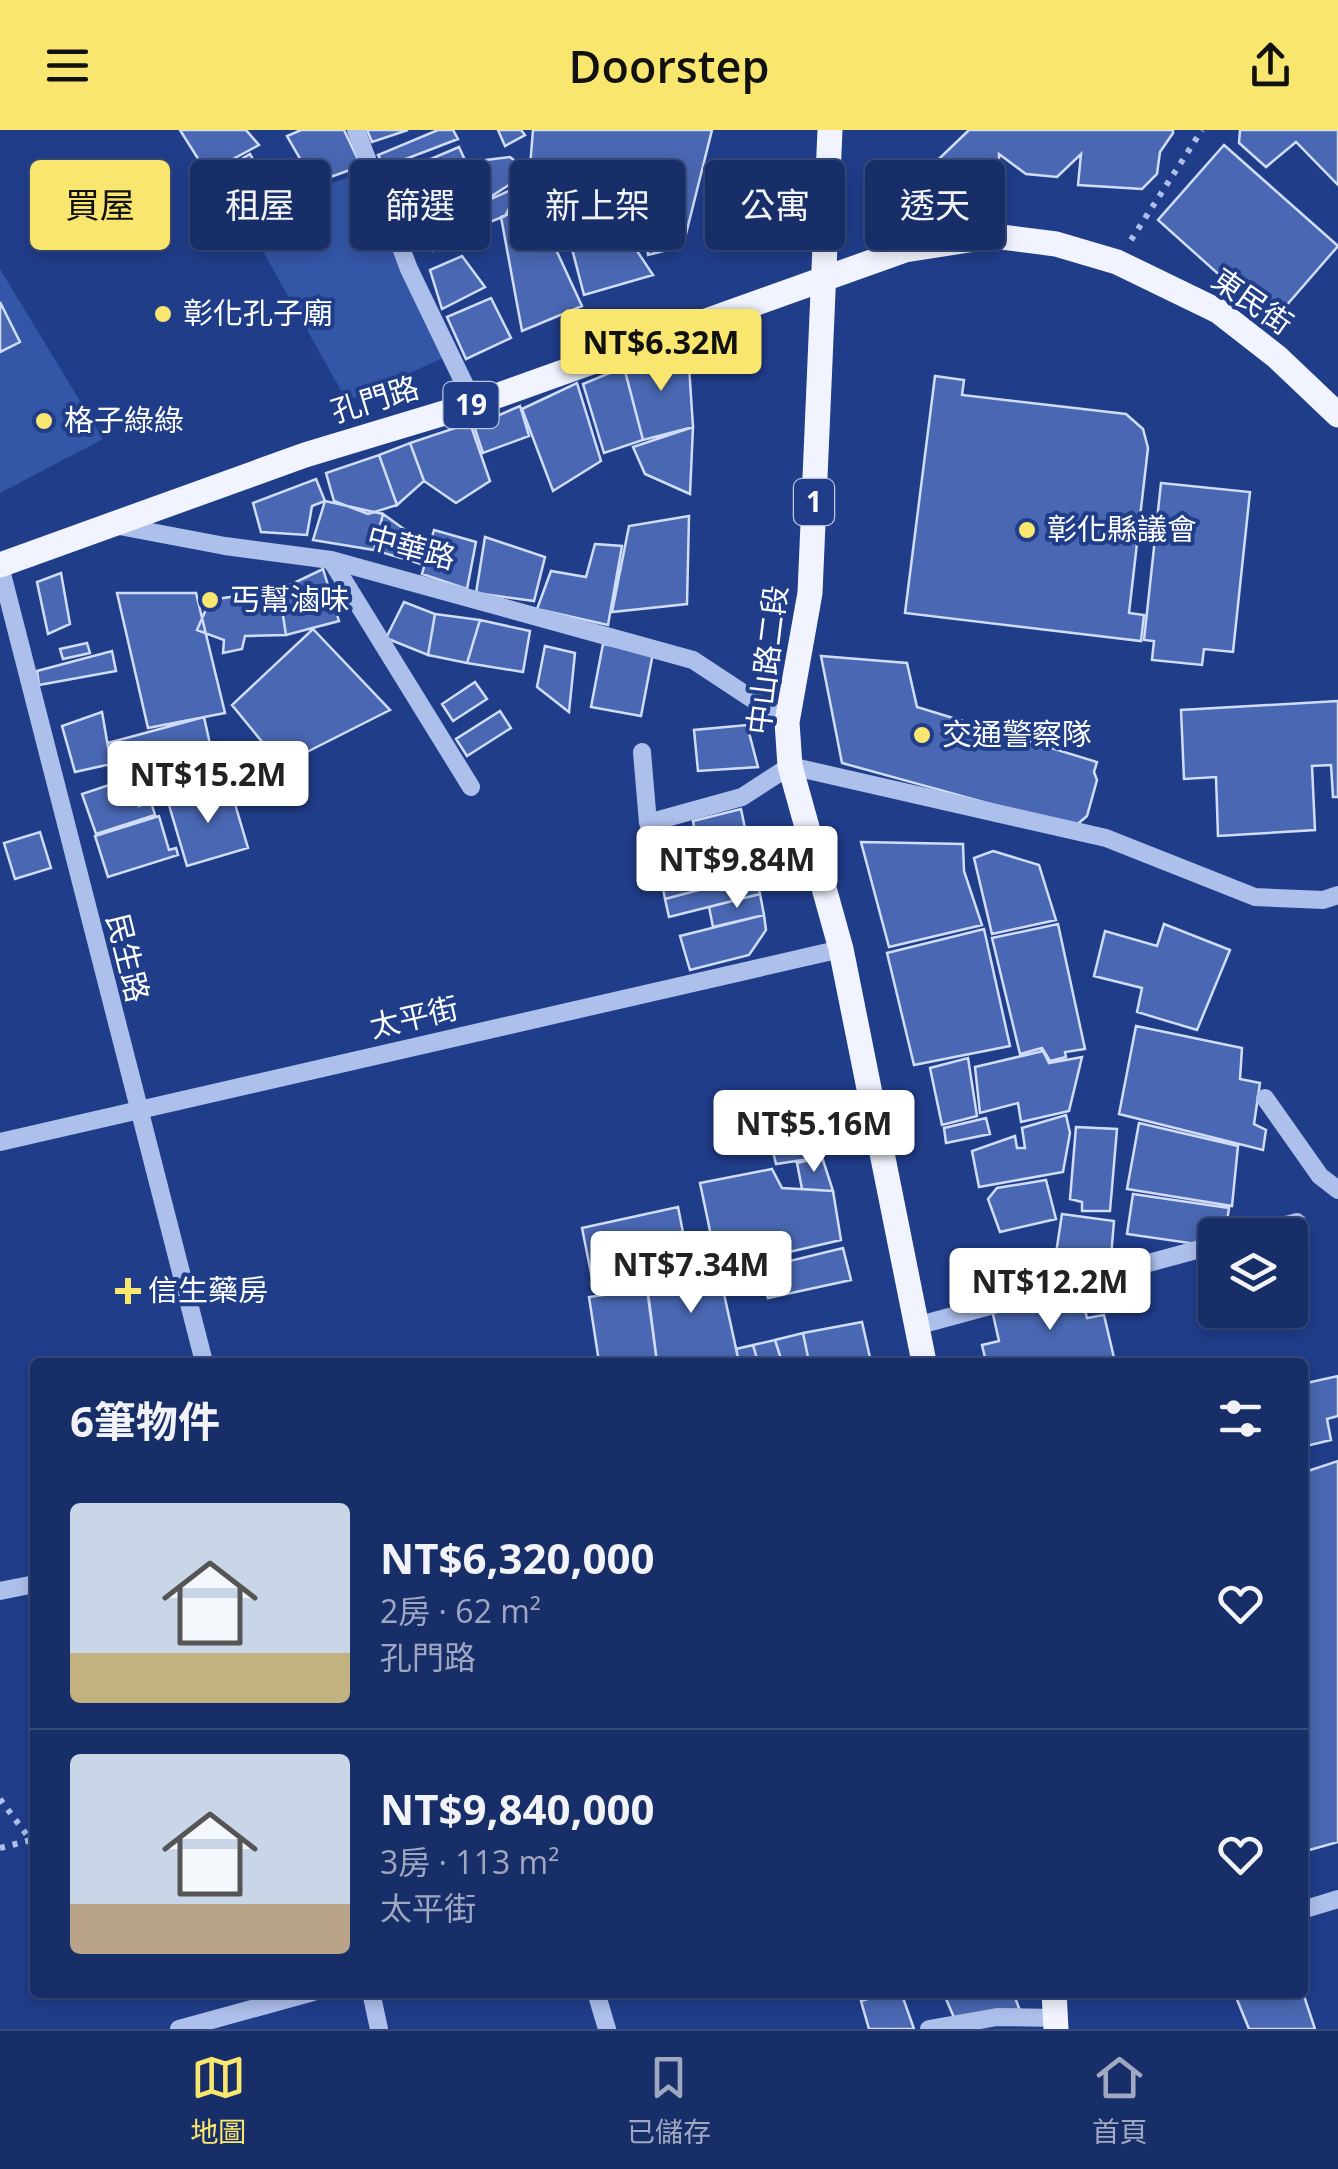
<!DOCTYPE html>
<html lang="zh-TW">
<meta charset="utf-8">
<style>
body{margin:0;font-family:"Open Sans","Noto Sans TC",sans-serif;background:#253a71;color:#f1f3f6;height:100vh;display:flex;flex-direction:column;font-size:38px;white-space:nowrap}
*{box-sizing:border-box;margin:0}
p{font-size:32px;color:#9fa8c0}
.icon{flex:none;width:55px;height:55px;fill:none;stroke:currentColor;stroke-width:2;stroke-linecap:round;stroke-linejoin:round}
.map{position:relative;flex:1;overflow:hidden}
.side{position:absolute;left:30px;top:1228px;width:1278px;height:640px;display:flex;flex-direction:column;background:#182e68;border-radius:10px;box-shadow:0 5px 15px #0003,0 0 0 2px #364a7c}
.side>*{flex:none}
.guide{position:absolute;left:30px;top:30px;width:1280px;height:90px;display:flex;gap:20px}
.controls{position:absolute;left:1198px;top:1088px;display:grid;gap:20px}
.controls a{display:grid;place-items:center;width:110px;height:110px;border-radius:10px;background:#182e68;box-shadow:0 5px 15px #0003,0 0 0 2px #364a7c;font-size:50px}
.price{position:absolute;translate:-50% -85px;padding:0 22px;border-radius:10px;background:#fff;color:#222;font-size:32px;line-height:65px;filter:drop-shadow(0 2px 5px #0008)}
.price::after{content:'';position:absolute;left:50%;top:60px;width:30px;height:22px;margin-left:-15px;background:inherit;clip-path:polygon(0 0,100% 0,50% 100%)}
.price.on{background:#f8e66e;color:#111}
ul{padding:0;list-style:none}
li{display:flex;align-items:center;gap:30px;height:250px;padding:0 40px}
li+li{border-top:2px solid #364a7c}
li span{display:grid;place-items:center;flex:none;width:280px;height:200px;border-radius:10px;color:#555}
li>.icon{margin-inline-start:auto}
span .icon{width:120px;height:120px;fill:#fffc;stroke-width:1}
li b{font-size:42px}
h2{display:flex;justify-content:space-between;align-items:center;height:120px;padding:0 40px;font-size:42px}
.chip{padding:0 35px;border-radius:10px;background:#182e68;box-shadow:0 5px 15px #0003,0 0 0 2px #364a7c;font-size:35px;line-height:90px}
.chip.on{background:#f8e66e;color:#111}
header{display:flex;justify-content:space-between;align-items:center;height:130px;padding:0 40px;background:#f8e66e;color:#111;font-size:45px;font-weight:600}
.dock{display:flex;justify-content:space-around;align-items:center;height:140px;border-top:2px solid #364a7c;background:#182e68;font-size:28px;color:#9fa8c0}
.dock a{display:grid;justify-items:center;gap:5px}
.dock .on{color:#f8e66e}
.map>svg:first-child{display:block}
</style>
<header><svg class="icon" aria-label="menu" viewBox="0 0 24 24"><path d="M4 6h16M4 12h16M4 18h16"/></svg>Doorstep<svg class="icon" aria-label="share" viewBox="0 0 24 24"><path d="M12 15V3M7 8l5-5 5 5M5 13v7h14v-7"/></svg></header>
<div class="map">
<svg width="1338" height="1899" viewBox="0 0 1338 1899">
<rect width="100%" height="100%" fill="#203d8a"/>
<!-- green -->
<path fill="#3456a7" d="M355,45L443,228L347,271L242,84Z
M0,139L103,309L0,363Z"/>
<!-- building -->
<path fill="#4967b2" stroke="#d1ddf8" stroke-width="2.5" d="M180,0H246L259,15L207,43Z
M301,0H344L361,36L314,53L287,6Z
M367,0H408L372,12Z
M438,0H453L458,9L385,37L378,25Z
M498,0H521L525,5L505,16Z
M533,0H712L683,116L648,125L643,72L529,49Z
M969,0H1173V3L1160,22L1157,44L1142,59L1078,55L1081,24L1057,47L1026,44L999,24V47L918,49Z
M1240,0H1338V55L1296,12L1266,37L1239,13Z
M1224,15L1338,116L1272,192L1158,90Z
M459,17L464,28L393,61L386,48Z
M250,24L266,52L228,76L210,48Z
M510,27L529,42L484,71L469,32Z
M440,45L446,57L411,80L401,63Z
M476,54L484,71L464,81L456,64Z
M511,60L514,69L505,86L475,98L464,81Z
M448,68L451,83L422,94L417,82Z
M535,74L582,176L522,201L501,87Z
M606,74L653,145L584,165L564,88Z
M451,89L462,112L433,121L425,102Z
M462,126L485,157L442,179L430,140Z
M491,168L511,208L466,229L447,187Z
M0,172L20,212L0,222Z
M672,220L689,236L693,297L643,310L624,237Z
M624,237L643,310L604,323L583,254Z
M935,246L964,250L962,265L1126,284L1143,299L1148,318L1129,483L1144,485L1141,511L905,483Z
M577,253L601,331L553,361L522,279Z
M520,276L529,306L483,323L474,296Z
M470,293L490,351L456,373L424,351L410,313Z
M693,297L690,364L645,344L633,317Z
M410,313L424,351L397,375L379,325Z
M379,325L397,375L368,384L334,371L326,343Z
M316,349L325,371L312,376L307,405L261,402L253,373Z
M1161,353L1250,362L1233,522L1204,519L1202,535L1152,530L1154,511L1144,510Z
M325,371L383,384L374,420L313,410Z
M383,384L429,417L424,435L374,420Z
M689,386L687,474L612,482L629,396Z
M434,400L476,412L467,459L422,444Z
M485,407L545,427L534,471L476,463Z
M595,414L622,416L608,495L537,479L551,441L586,447Z
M323,439L339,491L286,505L279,460Z
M61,443L70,494L48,504L37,452Z
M279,460L286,505L245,506L242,519L223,523L224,510L197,500L210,470Z
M117,463H196L225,583L148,598Z
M404,472L435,484L428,525L386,508Z
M435,484L480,490L467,533L428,525Z
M480,490L530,501L523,542L467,533Z
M313,499L390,580L281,635L232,575Z
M87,513L90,523L63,529L60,519Z
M603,514L653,523L641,586L591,577Z
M545,516L575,523L569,582L537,557Z
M112,521L116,541L39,555L37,541Z
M821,526L907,533L917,577L1097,632L1094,642L1097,650L1087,686L1074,697L842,633Z
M475,552L487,569L453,591L442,574Z
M1338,571V667H1333L1331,635L1312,636L1315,700L1218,706L1216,647L1184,649L1181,580Z
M500,581L511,598L467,626L456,609Z
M102,582L111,634L75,642L62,596Z
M204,587L210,614L112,638L108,613Z
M747,595L758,637L698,641L694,600Z
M130,648L139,676L151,672L155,685L96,704L82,664Z
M230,657L248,718L187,736L169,675Z
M741,679L746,703L697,715L693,691Z
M159,686L169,720L176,718L178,725L108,747L95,706Z
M40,702L51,738L15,749L4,713Z
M746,703L751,725L674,744L669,721Z
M861,712L963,714L964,741L982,795L889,817Z
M993,721L1039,735L1056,790L992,804L974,728Z
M751,725L756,745L665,769L661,747Z
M756,745L760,764L669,787L665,769Z
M760,764L764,785L713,797L709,777Z
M764,785L766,800L749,825L690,840L680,806Z
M1058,794L1085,919L1065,922L1066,927L1050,931L1042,918L1020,924L992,808Z
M1164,794L1230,820L1197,900L1137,882L1142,858L1094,846L1105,801L1157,816Z
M984,799L1010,916L914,935L887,823Z
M1136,896L1242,918L1240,949L1260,953L1254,994L1266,1000L1263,1020L1119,984Z
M1043,921L1049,933L1082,927L1069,981L1021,992L1018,973L980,983L975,937Z
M968,928L977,986L942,995L930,938Z
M809,975L822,1027L776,1034L764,984Z
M1066,985L1070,1003L1063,1042L979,1057L972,1021L1015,1006L1017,1018H1025L1022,998Z
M986,988L990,1004L946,1013L944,998Z
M1139,993L1238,1016L1232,1076L1127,1059Z
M1076,997L1117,999L1110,1081H1082V1072L1070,1069Z
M822,1027L833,1061L802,1059L797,1033Z
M772,1039L782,1058L833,1061L841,1110L724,1137L714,1120L700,1053Z
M1046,1050L1056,1089L1000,1102L988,1069L997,1058Z
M1133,1064L1229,1078L1225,1105L1202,1104L1196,1114L1127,1104Z
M678,1077L687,1123L592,1148L582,1098Z
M1062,1084L1114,1091L1110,1139L1055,1130Z
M843,1118L851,1150L768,1168L757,1139Z
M717,1132L739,1232H657L646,1147Z
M647,1159L657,1232H599L589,1167Z
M1080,1160L1087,1188L1104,1185L1115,1232H986L982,1215L999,1211L992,1180Z
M862,1192L871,1232H809L803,1203Z
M803,1203L809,1232H782L775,1210Z
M775,1210L782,1232H758L753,1215Z
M753,1215L758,1232H739L736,1219Z
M1338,1246V1286L1327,1289L1331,1310L1302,1317V1254Z
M1338,1331V1712L1302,1722V1343Z
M1302,1860L1315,1899H1249L1236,1867Z
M890,1862H901L914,1899H869L861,1871Z
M943,1862H1013L1023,1889L959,1899Z"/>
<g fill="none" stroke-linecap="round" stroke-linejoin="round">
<!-- path -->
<path stroke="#adbfeb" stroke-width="6" stroke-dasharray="5 8" stroke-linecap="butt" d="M1131,110L1202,0
M0,1669L35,1716
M0,1718L31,1710"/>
<!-- minor -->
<path stroke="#adbfeb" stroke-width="18" d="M356,0L409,139L474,274
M114,395L225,416L331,430L693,530L787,592
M331,430L471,657
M0,436L204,1232
M642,622L648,693L742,667L790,636L1106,708L1255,767L1323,770L1338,765
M1265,968L1320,1046L1338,1060
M0,1012L841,819
M1250,1105L1297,1092
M916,1196L1215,1115
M0,1461L35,1454
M1302,1780L1338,1769
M371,1862L379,1899
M596,1862L607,1899
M179,1899L313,1862
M929,1899L997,1887L1056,1888"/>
<!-- major -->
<path stroke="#f1f4fe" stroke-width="25" d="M830,0L810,463L787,592L790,636L841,819L924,1232
M0,435L305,325L474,274L905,120L994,106L1056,114L1117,132L1218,181L1277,227L1338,285
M1054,1862L1056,1899"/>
</g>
<!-- markers -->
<g fill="#f8e66e" stroke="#203d8a" stroke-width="4">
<circle cx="163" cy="184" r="10"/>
<circle cx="44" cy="291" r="10"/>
<circle cx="1027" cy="400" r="10"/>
<circle cx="210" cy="470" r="10"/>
<circle cx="922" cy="605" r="10"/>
<path d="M123 1146h10v10h10v10h-10v10h-10v-10h-10v-10h10z"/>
</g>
<g text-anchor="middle" stroke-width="8" stroke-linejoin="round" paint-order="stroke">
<!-- shield labels -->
<g fill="#203d8a" stroke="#bcc5dc" stroke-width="2.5">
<rect x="443.5" y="252" width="55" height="46" rx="8"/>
<rect x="794" y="349" width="40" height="46" rx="8"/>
</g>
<g font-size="28" font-weight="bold" fill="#fff">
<text x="471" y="285">19</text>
<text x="814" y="382">1</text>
</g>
<!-- street labels -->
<g font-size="30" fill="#fff" stroke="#203d8a">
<text transform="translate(1252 172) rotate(35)" y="10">東民街</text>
<text transform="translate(375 270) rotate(-17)" y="10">孔門路</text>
<text transform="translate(411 418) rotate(15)" y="10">中華路</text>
<text transform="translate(768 530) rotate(-83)" y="10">中山路二段</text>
<text transform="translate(127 828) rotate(76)" y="10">民生路</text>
<text transform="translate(414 888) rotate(-13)" y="10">太平街</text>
</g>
<!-- poi labels -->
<g font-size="30" fill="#fff" stroke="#203d8a" text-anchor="start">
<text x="183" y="194">彰化孔子廟</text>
<text x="64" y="301">格子綠綠</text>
<text x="1047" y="410">彰化縣議會</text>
<text x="230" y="480">丐幫滷味</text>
<text x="942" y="615">交通警察隊</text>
<text x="148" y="1171">信生藥房</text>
</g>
</g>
</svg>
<div class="controls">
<a><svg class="icon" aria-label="layers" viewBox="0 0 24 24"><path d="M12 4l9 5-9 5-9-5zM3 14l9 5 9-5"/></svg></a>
</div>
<b class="price on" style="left:661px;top:264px">NT$6.32M</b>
<b class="price" style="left:208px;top:696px">NT$15.2M</b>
<b class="price" style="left:737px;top:781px">NT$9.84M</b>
<b class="price" style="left:814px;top:1045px">NT$5.16M</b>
<b class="price" style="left:691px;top:1186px">NT$7.34M</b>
<b class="price" style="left:1050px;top:1203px">NT$12.2M</b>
<div class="guide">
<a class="chip on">買屋</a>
<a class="chip">租屋</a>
<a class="chip">篩選</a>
<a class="chip">新上架</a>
<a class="chip">公寓</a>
<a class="chip">透天</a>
</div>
<section class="side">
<h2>6筆物件<svg class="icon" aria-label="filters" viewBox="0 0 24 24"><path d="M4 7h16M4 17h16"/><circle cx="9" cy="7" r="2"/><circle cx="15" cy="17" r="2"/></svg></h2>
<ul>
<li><span style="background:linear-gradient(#c9d6e8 75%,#c2b280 0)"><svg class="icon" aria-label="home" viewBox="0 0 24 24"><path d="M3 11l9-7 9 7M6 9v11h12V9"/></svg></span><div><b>NT$6,320,000</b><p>2房 · 62 m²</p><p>孔門路</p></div><svg class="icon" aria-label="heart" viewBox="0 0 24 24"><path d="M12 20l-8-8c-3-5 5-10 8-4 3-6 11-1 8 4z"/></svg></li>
<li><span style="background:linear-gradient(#c9d6e8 75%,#b9a48a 0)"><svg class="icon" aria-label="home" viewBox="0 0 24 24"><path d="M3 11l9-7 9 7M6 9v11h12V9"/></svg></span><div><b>NT$9,840,000</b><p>3房 · 113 m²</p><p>太平街</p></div><svg class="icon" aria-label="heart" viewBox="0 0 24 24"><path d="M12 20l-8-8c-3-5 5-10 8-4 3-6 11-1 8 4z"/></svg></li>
</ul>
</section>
</div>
<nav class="dock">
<a class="on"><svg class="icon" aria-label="map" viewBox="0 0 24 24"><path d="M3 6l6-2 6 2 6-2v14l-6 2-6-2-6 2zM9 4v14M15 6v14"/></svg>地圖</a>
<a><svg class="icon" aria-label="saved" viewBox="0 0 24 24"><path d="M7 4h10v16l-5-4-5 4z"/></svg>已儲存</a>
<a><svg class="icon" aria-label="home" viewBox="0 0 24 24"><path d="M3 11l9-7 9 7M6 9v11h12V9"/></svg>首頁</a>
</nav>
